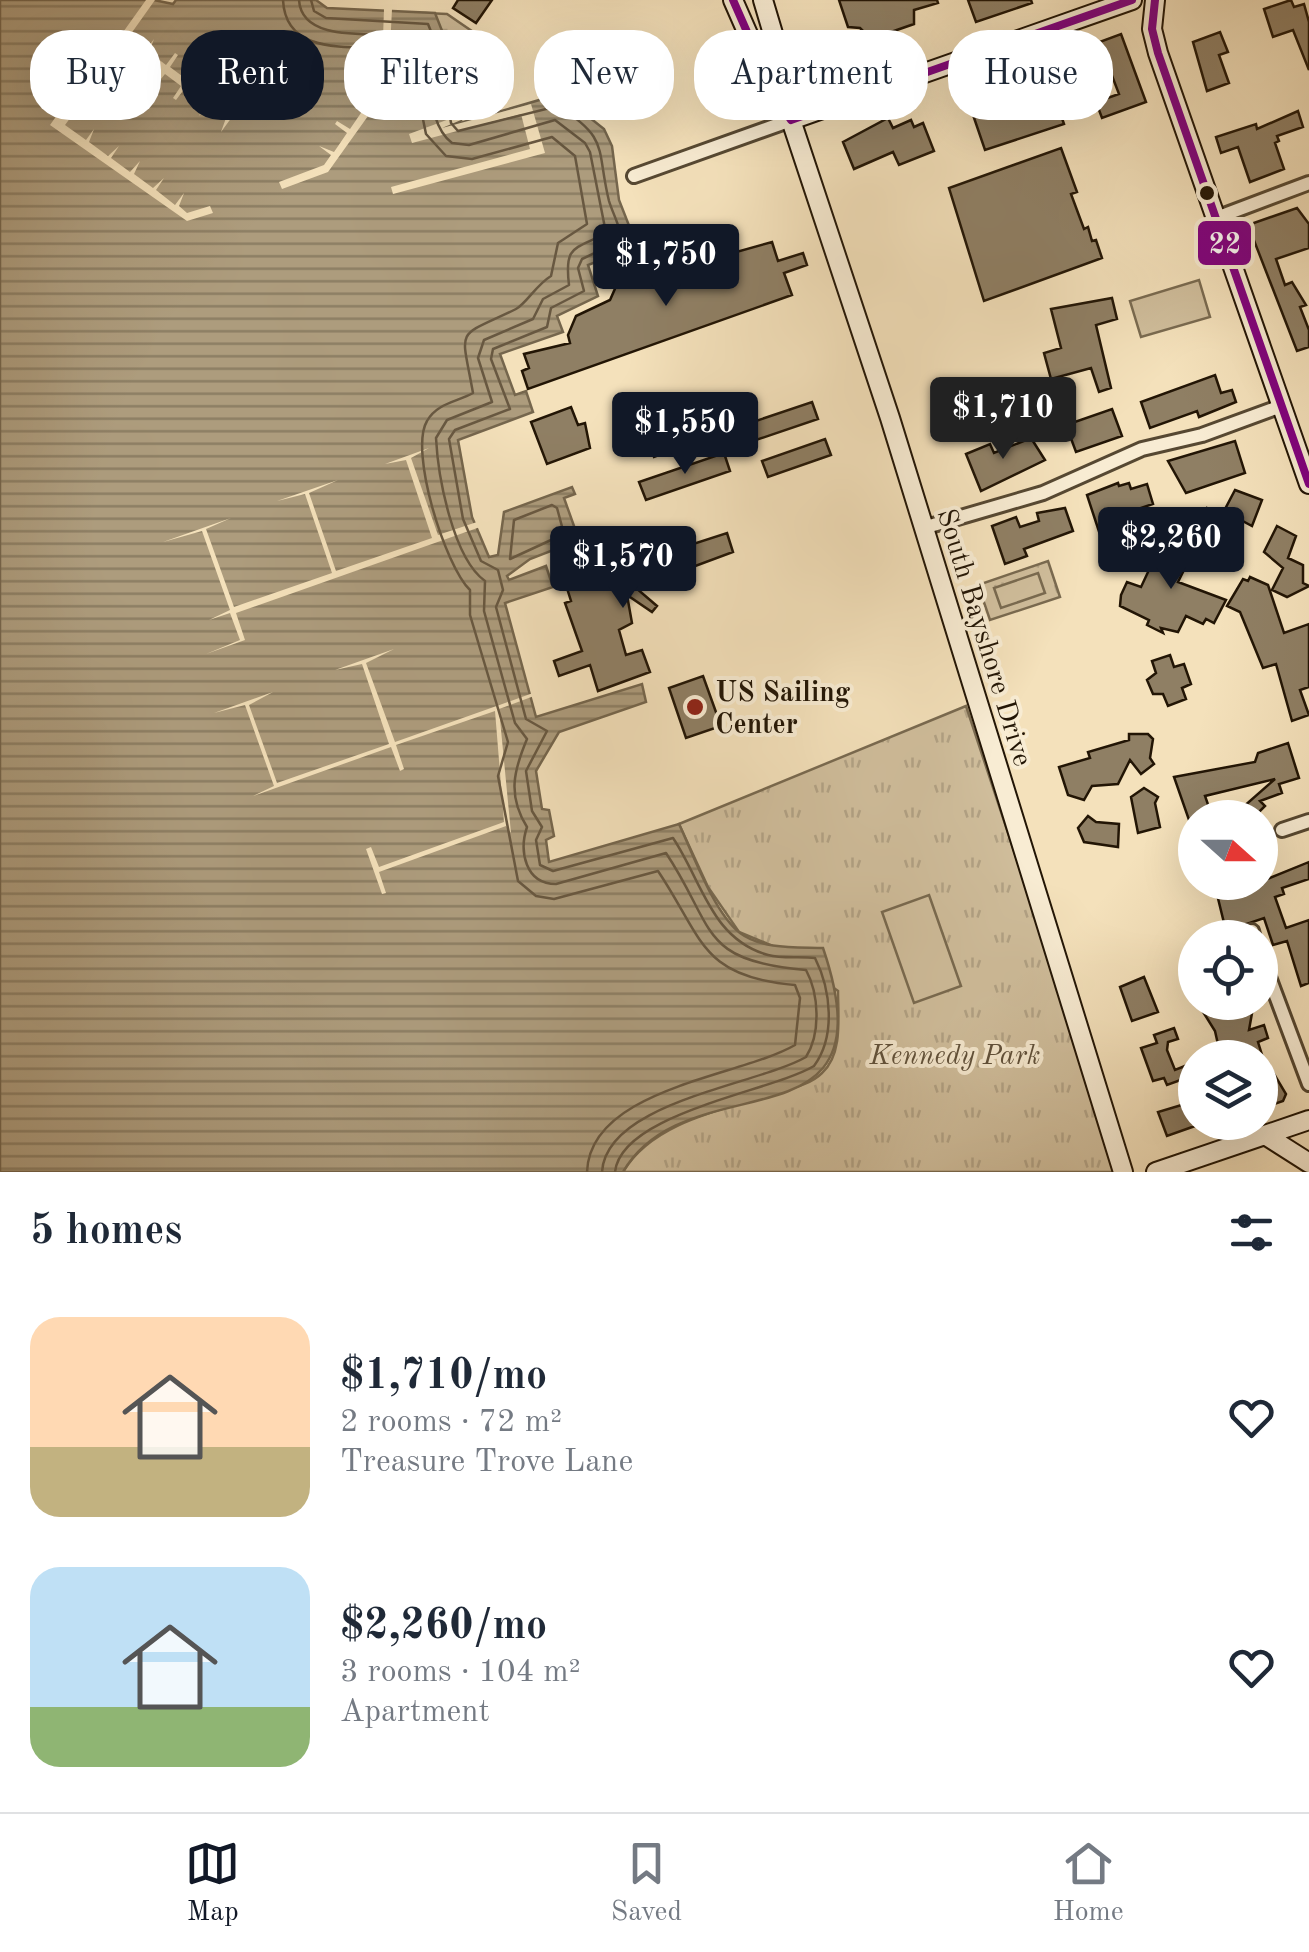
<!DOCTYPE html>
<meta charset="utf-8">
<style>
body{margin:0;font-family:"Old Standard TT",serif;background:#f6f6f7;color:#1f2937;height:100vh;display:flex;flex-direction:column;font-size:38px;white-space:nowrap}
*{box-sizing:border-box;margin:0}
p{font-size:32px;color:#747a83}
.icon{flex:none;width:55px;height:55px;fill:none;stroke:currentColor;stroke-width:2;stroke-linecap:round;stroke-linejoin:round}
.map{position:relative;height:1172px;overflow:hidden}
.details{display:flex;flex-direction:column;background:#fff;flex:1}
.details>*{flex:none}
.banner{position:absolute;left:30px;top:30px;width:1250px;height:90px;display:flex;gap:20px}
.needle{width:65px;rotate:111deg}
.fabs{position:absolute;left:1178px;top:800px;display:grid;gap:20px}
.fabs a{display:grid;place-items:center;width:100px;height:100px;border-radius:50%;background:#fff;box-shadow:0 10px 40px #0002;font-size:50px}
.price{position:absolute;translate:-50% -85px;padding:0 22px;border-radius:10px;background:#111827;color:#fff;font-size:32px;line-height:65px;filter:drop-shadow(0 2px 5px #0008)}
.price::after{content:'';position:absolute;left:50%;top:60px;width:30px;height:22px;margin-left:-15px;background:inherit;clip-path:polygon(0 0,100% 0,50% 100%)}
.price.active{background:#222;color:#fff}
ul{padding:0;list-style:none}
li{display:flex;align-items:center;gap:30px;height:250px;padding:0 30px}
li span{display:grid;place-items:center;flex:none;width:280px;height:200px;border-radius:30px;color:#555}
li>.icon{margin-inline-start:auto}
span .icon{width:120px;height:120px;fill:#fffc;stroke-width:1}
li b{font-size:42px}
h2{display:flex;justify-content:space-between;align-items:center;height:120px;padding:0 30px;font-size:42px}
.chip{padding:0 35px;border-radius:40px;background:#fff;box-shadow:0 10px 40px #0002;font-size:35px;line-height:90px}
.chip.active{background:#111827;color:#fff}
.tab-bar{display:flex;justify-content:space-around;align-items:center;height:140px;border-top:2px solid #e0e1e3;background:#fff;font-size:28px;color:#747a83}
.tab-bar a{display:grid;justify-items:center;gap:5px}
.tab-bar .active{color:#111827}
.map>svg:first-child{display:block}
</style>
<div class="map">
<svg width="1309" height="1172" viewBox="0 0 1309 1172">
<defs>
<pattern id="wetland-marsh" width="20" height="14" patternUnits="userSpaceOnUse" patternTransform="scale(2.5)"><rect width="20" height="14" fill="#d0be9c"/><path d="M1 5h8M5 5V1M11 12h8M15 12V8" fill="none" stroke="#b2a285"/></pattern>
<pattern id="park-tufts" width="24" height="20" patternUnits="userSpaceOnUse" patternTransform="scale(2.5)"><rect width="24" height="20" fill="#d0be9c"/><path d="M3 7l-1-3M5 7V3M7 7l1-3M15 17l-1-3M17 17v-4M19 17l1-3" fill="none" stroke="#b2a285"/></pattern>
<pattern id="water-rules" width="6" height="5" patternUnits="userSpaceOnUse" patternTransform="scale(2.5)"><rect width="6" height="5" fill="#ad9c7d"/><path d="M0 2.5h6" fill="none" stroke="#8c7e64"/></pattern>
</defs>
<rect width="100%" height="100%" fill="#f4e1bb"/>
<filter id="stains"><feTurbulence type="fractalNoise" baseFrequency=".002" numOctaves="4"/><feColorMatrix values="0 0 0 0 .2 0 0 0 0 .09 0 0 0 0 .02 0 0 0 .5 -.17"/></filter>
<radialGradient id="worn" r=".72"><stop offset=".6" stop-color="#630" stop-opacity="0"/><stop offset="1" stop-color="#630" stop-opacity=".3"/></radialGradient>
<!-- wetland -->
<path fill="url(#wetland-marsh)" stroke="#796a50" stroke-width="2.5" d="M425,13L447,14L498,49L504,81L451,90Z"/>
<!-- park -->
<path fill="url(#park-tufts)" stroke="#796a50" stroke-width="2.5" d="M1048,561L1060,597L990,620L978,585Z
M966,706L1120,1172H623C653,1121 726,1109 779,1092C793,1088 811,1084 822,1073C843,1054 838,1017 838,991L773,946L739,932L708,887L679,824Z"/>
<!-- garden -->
<path fill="#d0be9c" stroke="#796a50" stroke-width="2.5" d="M1199,280L1210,317L1141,337L1130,301Z
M1038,573L1045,593L1001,608L994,588Z
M929,895L961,986L914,1003L882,912Z"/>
<!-- water -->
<path fill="url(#water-rules)" stroke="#75664d" stroke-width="2.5" d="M0,0H154L173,4L176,0H316L327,8L435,13L450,51L454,89L434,96L454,93L461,120L443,128L560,94L604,129L612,146L619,200L637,246L588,265L598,296L557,316L563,332L500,354L515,395L526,391L533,412L458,440L472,517L489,557L498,555L504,512L572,487L575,494L564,498L579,540L530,559L507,576L509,580L546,566L553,587L505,603L536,717L642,684L646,702L559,732L536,771L542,809L549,810L554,836L546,840L549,862L679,824C693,854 714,913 740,933C763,950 797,947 823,948C894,1157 689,1059 623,1172H0Z"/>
<!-- pier -->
<path fill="#f4e1bb" d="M146,0H155L128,38L145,51L154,39L149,52L166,65L175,53L178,55L170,67L186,79L195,68L198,70L190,82L208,95L218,84L221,86L212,98L231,112L240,100L243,102L221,132L226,118L208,105L199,116L205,102L185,88L176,100L173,98L181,86L165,74L156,85L153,83L161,71L145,59L135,71L132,69L140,57L124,45L65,125L86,140L94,129L89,142L108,156L119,146L111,158L130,172L140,161L134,174L153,188L164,178L156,190L175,205L184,193L179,206L187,213L210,206L213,213L187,221L50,125L104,49L98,40L111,49Z
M384,9H392L388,88L328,172L282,189L279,182L324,165L331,155L319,146L334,152L347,133L335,124L337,121L350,129L363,110L351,101L366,106L380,85L381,72L366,71V67H381L382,42L367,41L368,38H383Z
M531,104L545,153L393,194L391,187L530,149L521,114L412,143L409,134L460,115L461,120L442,128Z
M429,448L411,458L438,535L480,521L483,526L236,613L245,640L206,654L240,640L230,613L209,620L230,610L202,531L163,542L231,518L206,529L234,607L332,573L305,494L277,501L338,480L309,493L336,571L432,538L406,460L385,464Z
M394,649L366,663L395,742L533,693L534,696L499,709L511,833L506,826L379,872L386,893L382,894L366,849L371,847L379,867L504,822L495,711L396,745L404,769L400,771L391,747L253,796L274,786L245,705L214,713L273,692L249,705L277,783L389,744L362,664L335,670Z"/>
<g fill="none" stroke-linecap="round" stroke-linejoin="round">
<!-- shore -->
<path stroke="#685841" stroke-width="2.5" d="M283,0C286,64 368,41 409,51L426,134L446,156L472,159L552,137L575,156L587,224L558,243L551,276C536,285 526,304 516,309C454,339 461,325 473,393C457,402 437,403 427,421C409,451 445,566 470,590V615L508,742L498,776L518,881L536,896L554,899L658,871C703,938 700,977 795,985L800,998L795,1045C740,1077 590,1088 587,1172
M299,0C302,48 387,29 419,37C433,67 424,122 452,143L469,145L555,120L585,143L590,152L606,233C575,250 564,244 569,285L543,299L533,319L484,340L478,358L492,402L447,420L436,438C438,477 453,558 485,581L484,611L515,723L527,739C514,770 507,795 527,827C519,851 525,884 556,884L666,853C716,928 698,961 806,970C819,994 821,1033 806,1057C757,1085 606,1102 602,1172
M311,0L314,11L326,18L428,24L440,54L451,123L458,131L558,106C610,139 596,148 609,201C613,214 620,226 622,240L582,259L578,268L584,291L551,308L547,327L493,349L491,359L510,409L455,430L449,439L463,519L481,561L498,570L503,590L496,607L526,719L547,731L526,771L532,811L542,827L536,840L540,865L553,871L673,838C702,881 711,939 768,955C783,959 800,956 815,958C831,990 836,1036 814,1066C770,1092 621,1113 615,1172
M552,505L557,508L564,534L510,559L514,520Z"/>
</g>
<!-- building -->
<path fill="#8f7f64" stroke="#221505" stroke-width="2.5" d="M458,0H492L476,23L453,8Z
M839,0H937L938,3L914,10V24L871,39L860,28L848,27Z
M968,0H1031L1032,3L976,22Z
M1291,0L1294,7L1304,4L1309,22V70L1293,30L1273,37L1264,9Z
M1220,32L1228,52L1219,55L1229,83L1207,91L1193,42Z
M1121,34L1146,102L1102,118L1096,102L1119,94L1106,60L1084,68L1078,50Z
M1041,57L1064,124L985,150L971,109L989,99L986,90L995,87L991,73Z
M1298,111L1303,127L1277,136L1279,141L1275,143L1284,169L1250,182L1238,147L1221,153L1216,137L1256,124L1257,129Z
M888,118L893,128L911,120L914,127L923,123L934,151L899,165L893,152L854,169L843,142Z
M1061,148L1077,192L1071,194L1084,229L1088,227L1092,241L1096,240L1102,258L984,301L949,188Z
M1297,208L1309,224V248L1276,259L1285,285L1292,282L1306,305L1300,307L1309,330V347L1297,351L1248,225Z
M772,242L778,261L803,253L807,265L784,273L792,295L528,389L522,371L529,368L524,354L570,343L568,335L576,316L610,300L618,282L625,285L648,277L641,259L657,253L665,272Z
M1112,298L1117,319L1096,325L1111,388L1099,392L1091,368L1051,379L1044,353L1061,348L1051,309Z
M1215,375L1221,393L1232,390L1236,402L1199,417L1197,411L1150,428L1141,402Z
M812,402L818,419L756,440L750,423Z
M571,407L578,425L585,423L590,448L547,464L531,422Z
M731,409L737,426L654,457L647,440Z
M1112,409L1122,436L1076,452L1066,425Z
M1031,438L1045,460L981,491L966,454L990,444L994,453Z
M825,439L831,455L768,477L762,461Z
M1235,441L1245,473L1186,493L1168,461Z
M724,453L730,471L646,500L639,482Z
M1118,483L1119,486L1129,483L1131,489L1147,484L1153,504L1117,516L1124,540L1150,532L1156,555L1119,566L1110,565L1087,495Z
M1235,490L1262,500L1252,526L1224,511Z
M1065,508L1073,531L1024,549L1027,556L1005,564L992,526L1016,517L1020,527L1039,521L1037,513Z
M1207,508L1228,519L1214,542L1194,532Z
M1277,526L1296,536L1288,558L1303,565V583L1309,586L1287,597L1272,590L1283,568L1264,552Z
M727,533L733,552L636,588L657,606L652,612L627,595L632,623L619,630L626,655L642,650L650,672L598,691L590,665L559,676L554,661L582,651L565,603L571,601L566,585Z
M1178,533L1198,542L1178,582L1226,600L1214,623L1206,619L1203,624L1186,616L1178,632L1161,628L1163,633L1147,625L1149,620L1120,606L1121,595L1127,582L1141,587L1156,555L1159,564Z
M1250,577L1268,585L1284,633L1309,624V687L1300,690L1309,715L1292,721L1276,664L1263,668L1240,612L1227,606L1243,579L1248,581Z
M1170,655L1174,667L1184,664L1191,684L1182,688L1186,699L1168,706L1163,694H1153L1147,680L1156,673L1152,661Z
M703,676L721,726L686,738L669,688Z
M1129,734H1148L1153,739L1150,758L1154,764L1141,774L1130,760L1118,784L1092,786L1084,800L1068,795L1059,767L1090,758L1088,752L1129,740Z
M1288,743L1299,778L1279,784L1282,793L1260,801L1265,806L1253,818L1242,808L1275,779L1205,796L1211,813L1189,820L1174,777L1255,762L1258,753Z
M1144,788L1158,797L1155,803L1160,827L1138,833L1131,797Z
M1088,816L1096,822L1119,824L1118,847L1084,842L1078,828Z
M1309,862V879L1282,888L1284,894L1275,897L1286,928L1309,920V983L1301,986L1287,941L1273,945L1264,918L1226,931L1214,882H1260Z
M1144,977L1158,1012L1132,1021L1120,987Z
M1213,1002H1254L1249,1030L1264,1025L1268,1038L1258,1042L1263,1058H1221L1215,1031L1200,1007Z
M1174,1028L1178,1039L1168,1042L1167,1050L1175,1070L1185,1066L1189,1077L1167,1085L1164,1078L1153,1081L1141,1048L1157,1043L1154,1035Z
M1271,1069L1286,1094L1283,1101L1260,1109V1072Z
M1195,1101V1126L1167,1136L1158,1112Z"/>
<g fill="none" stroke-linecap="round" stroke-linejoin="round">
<!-- street casing -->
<g stroke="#564832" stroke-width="18">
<path id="street" d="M634,176L791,120
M1216,218L1309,183
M923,528L1043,493L1142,449L1202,435L1281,406
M1282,830L1309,821
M1252,931L1254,938
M1260,953L1309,1084"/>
</g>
<!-- secondary casing -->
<g stroke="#221505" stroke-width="22">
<path id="secondary" d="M733,0L776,98L791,120L890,418L1123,1172
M763,0L791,94V119
M1155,0L1152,29L1158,53L1309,484
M791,120L1132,0
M1265,1135L1309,1163
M1156,1172L1309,1120"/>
</g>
<!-- street -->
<use href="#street" stroke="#f8ecd3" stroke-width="12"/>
<!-- secondary -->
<use href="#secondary" stroke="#f8ecd3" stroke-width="18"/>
<!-- bus-1 casing -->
<g stroke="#f8ecd3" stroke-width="15">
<path id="bus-1" d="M733,0L776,98L791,120
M1155,0L1152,29L1158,53L1309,484
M791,120L1132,0"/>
</g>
<!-- bus-1 -->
<use href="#bus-1" stroke="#800080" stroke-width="8"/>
</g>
<!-- markers -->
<circle fill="#221505" stroke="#f8ecd3" stroke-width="4" cx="1207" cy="193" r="9"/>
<circle fill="#8f2418" stroke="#f8ecd3" stroke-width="4" cx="695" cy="707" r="10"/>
<g text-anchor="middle" stroke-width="8" stroke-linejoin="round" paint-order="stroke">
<!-- street labels -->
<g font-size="28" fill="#221505" stroke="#f8ecd3">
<text transform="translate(986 637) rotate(73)" y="10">South Bayshore Drive</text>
</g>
<!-- poi labels -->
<g font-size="28" font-weight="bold" fill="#221505" stroke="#f8ecd3" text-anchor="start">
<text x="715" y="701">US Sailing<tspan x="715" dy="32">Center</tspan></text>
</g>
<!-- park labels -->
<g font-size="28" font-style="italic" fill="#5f503a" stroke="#f8ecd3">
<text x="955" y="1064">Kennedy Park</text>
</g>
</g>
<rect stroke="#f8ecd3" stroke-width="4" x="1196" y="219" width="57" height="48" rx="10" fill="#800080"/>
<g font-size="28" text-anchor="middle" font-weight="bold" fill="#fff">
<text x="1225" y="253">22</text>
</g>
<rect width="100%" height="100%" filter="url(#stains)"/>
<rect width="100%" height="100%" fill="url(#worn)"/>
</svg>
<div class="fabs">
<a><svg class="needle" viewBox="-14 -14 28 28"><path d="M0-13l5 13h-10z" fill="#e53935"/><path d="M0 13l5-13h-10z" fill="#747a83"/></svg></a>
<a><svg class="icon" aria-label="locate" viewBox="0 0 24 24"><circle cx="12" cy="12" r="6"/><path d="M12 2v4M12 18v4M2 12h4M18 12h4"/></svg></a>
<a><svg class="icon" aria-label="layers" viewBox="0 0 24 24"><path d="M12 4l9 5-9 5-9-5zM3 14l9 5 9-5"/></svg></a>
</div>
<b class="price" style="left:666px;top:309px">$1,750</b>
<b class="price active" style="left:1003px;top:462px">$1,710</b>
<b class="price" style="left:685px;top:477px">$1,550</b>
<b class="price" style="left:1171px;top:592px">$2,260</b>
<b class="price" style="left:623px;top:611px">$1,570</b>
<div class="banner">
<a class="chip">Buy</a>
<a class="chip active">Rent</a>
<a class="chip">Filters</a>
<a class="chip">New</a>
<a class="chip">Apartment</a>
<a class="chip">House</a>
</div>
</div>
<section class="details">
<h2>5 homes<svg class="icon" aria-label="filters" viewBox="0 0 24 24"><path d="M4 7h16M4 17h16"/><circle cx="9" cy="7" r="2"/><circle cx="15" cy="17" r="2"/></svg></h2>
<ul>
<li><span style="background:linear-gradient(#ffd9b3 65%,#c2b280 0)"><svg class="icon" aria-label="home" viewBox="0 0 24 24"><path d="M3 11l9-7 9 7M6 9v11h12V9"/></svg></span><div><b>$1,710/mo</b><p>2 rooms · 72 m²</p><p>Treasure Trove Lane</p></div><svg class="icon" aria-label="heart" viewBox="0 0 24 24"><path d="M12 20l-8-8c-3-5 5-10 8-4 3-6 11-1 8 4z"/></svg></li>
<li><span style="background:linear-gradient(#bfe0f5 70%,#8fb573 0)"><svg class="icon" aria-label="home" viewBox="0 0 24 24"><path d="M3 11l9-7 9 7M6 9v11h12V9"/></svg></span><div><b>$2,260/mo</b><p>3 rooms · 104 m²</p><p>Apartment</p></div><svg class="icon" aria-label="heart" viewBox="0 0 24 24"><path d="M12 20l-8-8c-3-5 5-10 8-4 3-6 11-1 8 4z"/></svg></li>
</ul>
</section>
<nav class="tab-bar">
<a class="active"><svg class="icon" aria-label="map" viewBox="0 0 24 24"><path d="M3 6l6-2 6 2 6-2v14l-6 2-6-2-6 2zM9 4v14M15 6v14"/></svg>Map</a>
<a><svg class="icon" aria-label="saved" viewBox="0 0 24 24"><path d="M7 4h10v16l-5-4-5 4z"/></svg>Saved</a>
<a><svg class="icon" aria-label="home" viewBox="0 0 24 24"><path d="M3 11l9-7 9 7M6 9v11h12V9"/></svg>Home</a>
</nav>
